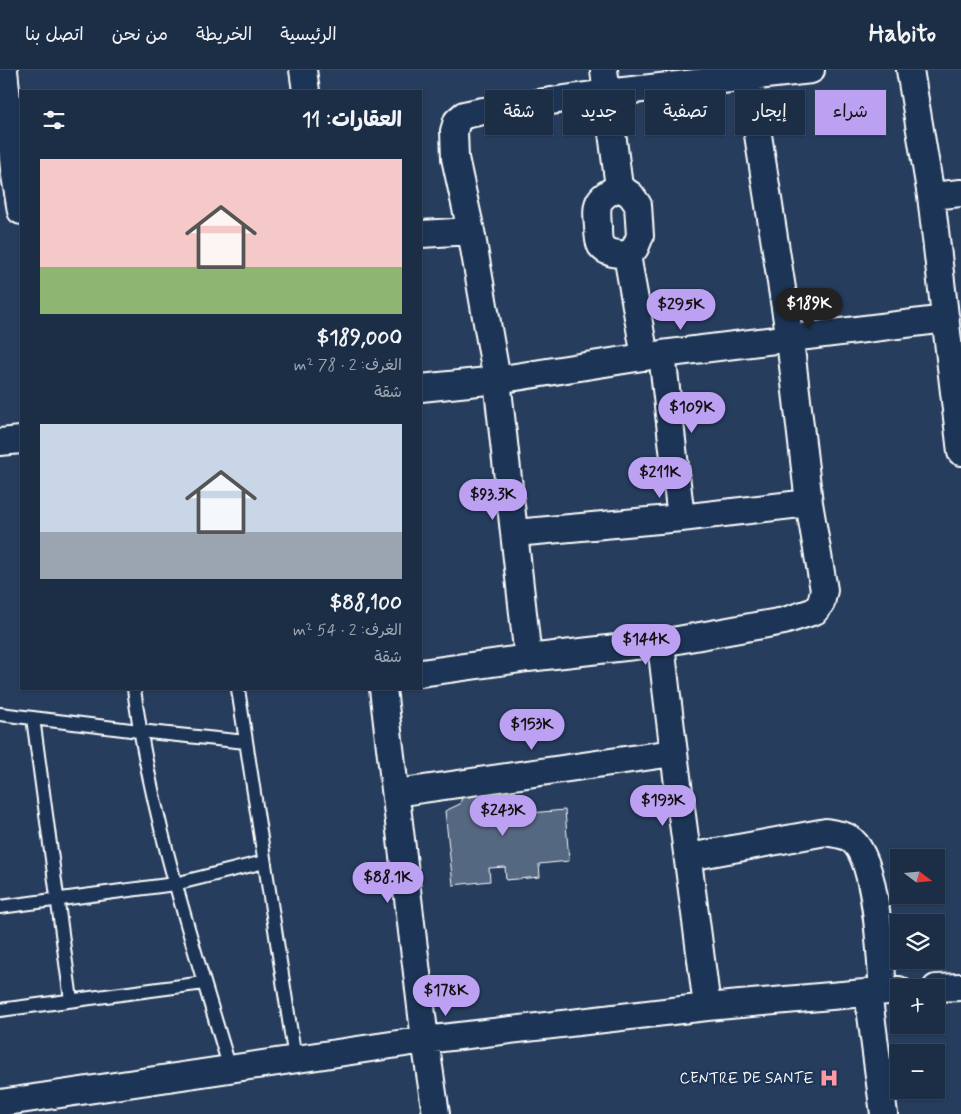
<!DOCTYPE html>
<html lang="ar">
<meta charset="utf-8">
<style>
body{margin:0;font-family:Mynerve,"Playpen Sans Arabic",sans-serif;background:#25364d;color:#f1f3f6;direction:rtl;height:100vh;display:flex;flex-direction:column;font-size:19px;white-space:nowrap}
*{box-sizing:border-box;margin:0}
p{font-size:16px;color:#a0a8b3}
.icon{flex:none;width:28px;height:28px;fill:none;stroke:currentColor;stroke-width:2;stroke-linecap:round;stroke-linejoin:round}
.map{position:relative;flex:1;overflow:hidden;direction:ltr}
.side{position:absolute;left:20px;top:20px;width:402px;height:600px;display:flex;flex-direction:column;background:#1c2e46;border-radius:0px;box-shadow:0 1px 4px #0004,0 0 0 1px #3a4a5f;direction:rtl}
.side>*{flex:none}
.banner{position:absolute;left:438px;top:20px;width:448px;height:45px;direction:rtl;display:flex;gap:10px}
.needle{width:32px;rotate:106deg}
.fabs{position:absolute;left:890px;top:779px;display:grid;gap:10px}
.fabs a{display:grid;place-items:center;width:55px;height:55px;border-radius:0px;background:#1c2e46;box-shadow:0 1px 4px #0004,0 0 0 1px #3a4a5f;font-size:25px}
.price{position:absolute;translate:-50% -42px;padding:0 11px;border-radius:18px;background:#bca0f2;color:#111;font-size:16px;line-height:32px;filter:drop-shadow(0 1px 2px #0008)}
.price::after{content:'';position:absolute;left:50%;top:30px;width:15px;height:11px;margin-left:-8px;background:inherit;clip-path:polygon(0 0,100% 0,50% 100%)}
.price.on{background:#222;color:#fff}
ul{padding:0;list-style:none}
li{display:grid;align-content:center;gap:10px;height:265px;padding:0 20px}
li span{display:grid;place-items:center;height:155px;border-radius:0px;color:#555}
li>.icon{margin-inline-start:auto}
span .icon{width:90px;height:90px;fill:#fffc;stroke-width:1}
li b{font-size:21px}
h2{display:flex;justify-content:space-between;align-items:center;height:60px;padding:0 20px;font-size:21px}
.chip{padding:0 18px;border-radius:0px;background:#1c2e46;box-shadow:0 1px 4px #0004,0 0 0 1px #3a4a5f;font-size:18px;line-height:45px}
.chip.on{background:#bca0f2;color:#111}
header{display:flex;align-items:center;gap:30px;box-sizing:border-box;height:70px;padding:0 25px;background:#1c2e46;border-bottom:1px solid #3a4a5f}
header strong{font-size:24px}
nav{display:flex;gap:28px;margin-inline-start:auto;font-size:18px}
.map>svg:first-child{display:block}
</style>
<header>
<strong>Habito</strong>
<nav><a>الرئيسية</a><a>الخريطة</a><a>من نحن</a><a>اتصل بنا</a></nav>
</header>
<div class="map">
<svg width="961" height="1044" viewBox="0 0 961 1044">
<rect width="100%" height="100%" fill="#263d5e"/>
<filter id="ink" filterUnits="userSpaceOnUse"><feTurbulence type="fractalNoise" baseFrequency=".02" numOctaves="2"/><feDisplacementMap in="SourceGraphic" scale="10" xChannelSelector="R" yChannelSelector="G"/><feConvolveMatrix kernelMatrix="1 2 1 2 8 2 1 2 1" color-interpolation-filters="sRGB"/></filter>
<g filter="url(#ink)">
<!-- building -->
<path fill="#556781" stroke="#fff" d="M511,718L512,730L528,728L530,743L565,740L569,791L539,794L540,807L506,810L505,797L489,798L490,811L453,815L445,741L460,734L463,723Z"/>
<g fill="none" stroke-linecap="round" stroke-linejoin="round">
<!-- lane casing -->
<g stroke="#fff" stroke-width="16">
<path id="lane" d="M134,619C151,748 193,874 230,999
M238,619L295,989
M0,644L139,661L246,672
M33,648L71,930
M0,837L175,814L264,792
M0,940L204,913"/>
</g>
<!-- street casing -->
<g stroke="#fff" stroke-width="30">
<path id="street" d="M4,0L14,99L21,141
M303,0L306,21
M604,0L619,117
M910,0L931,126L961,382
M619,117L631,125L638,135L640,166L635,178L627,185C619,184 607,184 601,176C598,171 598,163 598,157C596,132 596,129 619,117Z
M931,126L961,123
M421,164L471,161
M627,185L645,287
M662,284L681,448
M421,318L497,310L662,284L946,249
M0,372L21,370
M515,463L681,448L809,433
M661,573C674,695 692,815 707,937
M528,588L497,310L471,161L455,88L454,61L457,51L464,45L483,41L606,23L811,0
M421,603L528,588L661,573L784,551L815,541L821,533L824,520L809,433L790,270L749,7
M383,619L425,970L436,1044
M396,723L673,683
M689,787L826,762C833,764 843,764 849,768C878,786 880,887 883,921
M936,918L961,917
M868,922L884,1044
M0,1033L425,970L707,937L899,920"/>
</g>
<!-- lane -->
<use href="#lane" stroke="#1d3557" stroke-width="12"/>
<!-- street -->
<use href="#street" stroke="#1d3557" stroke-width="26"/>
</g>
</g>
<!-- icons -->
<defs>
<g id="hospital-bare" transform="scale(1.5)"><path d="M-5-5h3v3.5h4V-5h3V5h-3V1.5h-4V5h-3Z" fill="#ff9aa2" stroke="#1d3557" stroke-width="2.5" paint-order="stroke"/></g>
</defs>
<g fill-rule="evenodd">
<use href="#hospital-bare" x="829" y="1008"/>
</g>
<g text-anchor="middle" stroke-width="4.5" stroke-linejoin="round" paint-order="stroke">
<!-- poi labels -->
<g font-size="15" fill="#fff" stroke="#1d3557" text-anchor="end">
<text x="814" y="1013">CENTRE DE SANTE</text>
</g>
</g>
</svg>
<div class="fabs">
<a><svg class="needle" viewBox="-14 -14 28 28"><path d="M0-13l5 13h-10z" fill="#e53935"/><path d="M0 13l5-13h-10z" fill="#a0a8b3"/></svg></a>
<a><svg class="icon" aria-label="layers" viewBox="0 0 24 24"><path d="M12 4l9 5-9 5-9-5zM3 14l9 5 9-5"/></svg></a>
<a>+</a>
<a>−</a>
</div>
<b class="price on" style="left:809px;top:260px">$189K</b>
<b class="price" style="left:681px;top:261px">$295K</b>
<b class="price" style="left:692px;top:364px">$109K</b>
<b class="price" style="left:660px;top:429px">$211K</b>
<b class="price" style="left:493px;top:451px">$93.3K</b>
<b class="price" style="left:646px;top:596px">$144K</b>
<b class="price" style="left:532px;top:681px">$153K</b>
<b class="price" style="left:663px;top:757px">$193K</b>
<b class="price" style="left:503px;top:767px">$243K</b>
<b class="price" style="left:388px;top:834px">$88.1K</b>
<b class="price" style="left:446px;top:947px">$178K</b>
<div class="banner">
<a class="chip on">شراء</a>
<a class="chip">إيجار</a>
<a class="chip">تصفية</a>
<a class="chip">جديد</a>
<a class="chip">شقة</a>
</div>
<section class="side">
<h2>العقارات: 11<svg class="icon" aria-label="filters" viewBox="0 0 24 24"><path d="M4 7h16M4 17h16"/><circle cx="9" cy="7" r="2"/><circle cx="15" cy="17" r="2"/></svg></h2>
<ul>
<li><span style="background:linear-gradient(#f6c9c9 70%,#8fb573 0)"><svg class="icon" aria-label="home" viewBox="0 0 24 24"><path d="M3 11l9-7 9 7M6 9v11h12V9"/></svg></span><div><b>$189,000</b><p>الغرف: 2 · 78 m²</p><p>شقة</p></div></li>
<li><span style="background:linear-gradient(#c9d6e8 70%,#9aa5b1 0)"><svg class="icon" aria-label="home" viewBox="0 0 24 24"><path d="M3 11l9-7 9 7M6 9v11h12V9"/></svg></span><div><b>$88,100</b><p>الغرف: 2 · 54 m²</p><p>شقة</p></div></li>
</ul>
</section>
</div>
